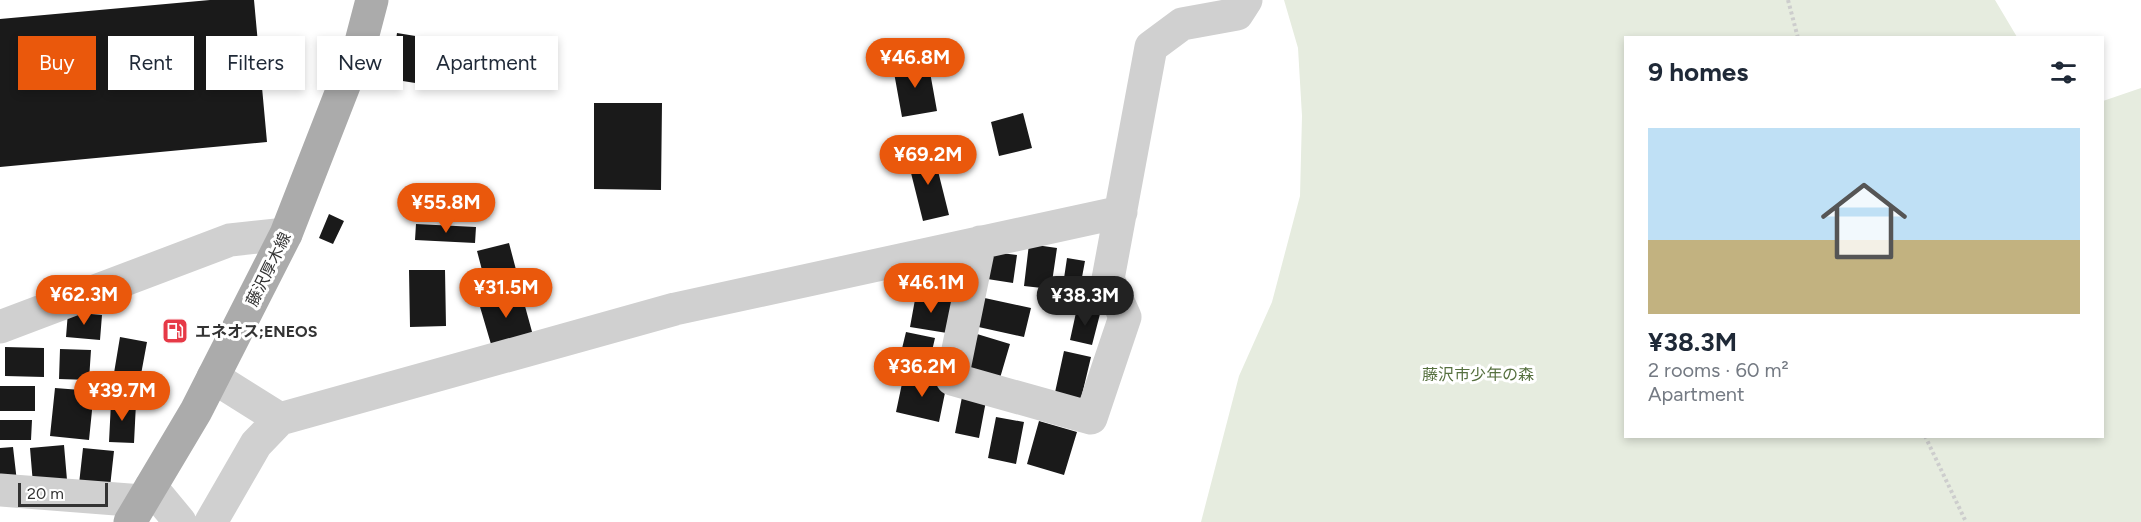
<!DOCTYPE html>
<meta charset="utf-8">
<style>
body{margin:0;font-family:Figtree,"Noto Sans JP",sans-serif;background:#f6f6f7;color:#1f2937;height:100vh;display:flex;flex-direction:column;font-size:22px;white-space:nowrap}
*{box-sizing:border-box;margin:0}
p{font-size:20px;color:#747a83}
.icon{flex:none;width:33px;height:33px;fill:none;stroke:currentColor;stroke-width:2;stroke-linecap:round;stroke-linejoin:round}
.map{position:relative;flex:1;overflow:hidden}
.drawer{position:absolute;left:1624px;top:36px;width:480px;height:402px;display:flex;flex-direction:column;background:#fff;border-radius:0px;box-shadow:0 3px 9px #0003}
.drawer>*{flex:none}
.banner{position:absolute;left:18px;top:36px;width:570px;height:54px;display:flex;gap:12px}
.scale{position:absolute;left:18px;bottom:15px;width:90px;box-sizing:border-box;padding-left:6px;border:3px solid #333;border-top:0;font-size:16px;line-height:21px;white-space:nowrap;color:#333;-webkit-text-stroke:4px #fff;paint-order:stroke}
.price{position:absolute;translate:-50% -51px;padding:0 14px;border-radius:21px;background:#ea580c;color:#fff;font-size:20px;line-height:39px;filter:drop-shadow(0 2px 3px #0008)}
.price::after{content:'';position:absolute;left:50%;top:36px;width:18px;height:14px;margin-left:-9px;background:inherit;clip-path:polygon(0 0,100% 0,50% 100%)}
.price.active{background:#222;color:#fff}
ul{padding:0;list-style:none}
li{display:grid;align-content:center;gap:12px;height:318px;padding:0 24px}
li+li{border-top:2px solid #e0e1e3}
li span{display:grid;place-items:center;height:186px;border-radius:0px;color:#555}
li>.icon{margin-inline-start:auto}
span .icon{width:108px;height:108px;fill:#fffc;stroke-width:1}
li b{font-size:26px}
h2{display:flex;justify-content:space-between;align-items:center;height:72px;padding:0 24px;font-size:26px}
.chip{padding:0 21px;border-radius:0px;background:#fff;box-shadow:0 3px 9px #0003;font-size:21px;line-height:54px}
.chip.active{background:#ea580c;color:#fff}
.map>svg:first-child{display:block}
</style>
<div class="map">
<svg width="2141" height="522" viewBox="0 0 2141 522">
<rect width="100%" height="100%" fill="#fff"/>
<!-- green -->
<path fill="#e6ecdf" d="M1284,0H1995L2017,37L1626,38V436H2103V101L2141,88V522H1201L1239,376L1272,302L1300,196L1302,116L1298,48Z"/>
<!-- building -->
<path fill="#1a1a1a" d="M210,0H254L267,142L0,167V19Z
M397,33L434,39L428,85L390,79Z
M928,61L937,111L902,117L893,67Z
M594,103H662L661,190L594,189Z
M1023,113L1032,148L999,156L991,122Z
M933,151L949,215L923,221L907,157Z
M329,214L344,221L333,244L319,238Z
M416,224L476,227L475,243L415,240Z
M509,243L519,281L487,289L477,251Z
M1029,244L1057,248L1051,289L1024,286Z
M985,251L1017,255L1013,283L981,278Z
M1067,258L1085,261L1080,288L1063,285Z
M922,263L961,270L956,294L917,287Z
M409,270H445L446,326L410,327Z
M520,288L534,339L493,351L478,300Z
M916,294L952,300L947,333L910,327Z
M980,297L1031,308L1024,337L974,326Z
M1077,308L1100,314L1092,345L1070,340Z
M68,312L102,315L100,340L66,337Z
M906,332L935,338L928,368L899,361Z
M977,334L1010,344L1000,378L967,369Z
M120,337L147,342L137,396L111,391Z
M5,347L44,348V377L5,376Z
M60,349L91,350L89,380L59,379Z
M1064,351L1091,357L1080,403L1054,397Z
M904,374L947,383L939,422L896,412Z
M0,386H35V411H0Z
M55,388L94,391L89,440L50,436Z
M962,397L986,401L979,438L955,433Z
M111,402L136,403L134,443L109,442Z
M996,417L1024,422L1016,464L988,458Z
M0,420H32L31,440H0Z
M1039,421L1077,432L1064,475L1027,464Z
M64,445L67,480L33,484L30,448Z
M13,447L17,482L0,484V448Z
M83,448L114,451L110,487L79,484Z"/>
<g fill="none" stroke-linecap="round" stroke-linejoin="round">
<!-- path -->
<path stroke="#cdcdcd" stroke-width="4" stroke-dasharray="3 3" stroke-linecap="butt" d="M1788,0L1798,38
M1925,436L1966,522"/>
<!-- minor -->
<path stroke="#d0d0d0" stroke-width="33" d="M980,242L952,379L1091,418L1125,317L1108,279L1151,47L1182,24L1237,14L1246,0
M0,327L230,240L286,234
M213,377L280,419
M151,487L180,522
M0,490L142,501
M211,522L256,444L280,419L675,309L1121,212"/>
<!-- major -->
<path stroke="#ababab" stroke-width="33" d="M130,522L196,411L286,234L361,42L372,0"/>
</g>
<!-- icons -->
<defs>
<g id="fuel-square" transform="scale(1.35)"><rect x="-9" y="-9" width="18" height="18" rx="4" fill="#e63946" stroke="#fff"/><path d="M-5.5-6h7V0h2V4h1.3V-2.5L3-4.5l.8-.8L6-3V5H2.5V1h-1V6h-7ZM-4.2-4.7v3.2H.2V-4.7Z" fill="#fff"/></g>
</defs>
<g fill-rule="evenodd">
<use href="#fuel-square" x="175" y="331"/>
</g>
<g text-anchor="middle" stroke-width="6" stroke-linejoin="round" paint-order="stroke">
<!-- street labels -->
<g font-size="16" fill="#333" stroke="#fff">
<text transform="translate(268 269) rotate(-64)" y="6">藤沢厚木線</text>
</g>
<!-- poi labels -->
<g font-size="16" font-weight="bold" fill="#333" stroke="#fff" text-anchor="start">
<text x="195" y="337">エネオス;ENEOS</text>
</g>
<!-- park labels -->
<g font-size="16" fill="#56703f" stroke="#fff">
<text x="1478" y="380">藤沢市少年の森</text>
</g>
</g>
</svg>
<div class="scale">20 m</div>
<b class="price" style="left:915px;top:89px">¥46.8M</b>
<b class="price" style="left:928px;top:186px">¥69.2M</b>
<b class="price" style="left:446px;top:234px">¥55.8M</b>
<b class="price" style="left:931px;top:314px">¥46.1M</b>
<b class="price" style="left:506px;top:319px">¥31.5M</b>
<b class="price" style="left:84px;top:326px">¥62.3M</b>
<b class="price active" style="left:1085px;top:327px">¥38.3M</b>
<b class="price" style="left:922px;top:398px">¥36.2M</b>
<b class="price" style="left:122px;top:422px">¥39.7M</b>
<div class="banner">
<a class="chip active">Buy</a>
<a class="chip">Rent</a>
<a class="chip">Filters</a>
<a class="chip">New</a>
<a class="chip">Apartment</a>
</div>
<section class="drawer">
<h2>9 homes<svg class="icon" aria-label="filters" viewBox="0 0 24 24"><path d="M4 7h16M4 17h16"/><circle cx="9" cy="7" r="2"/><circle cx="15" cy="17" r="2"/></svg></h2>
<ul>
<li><span style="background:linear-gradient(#bfe0f5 60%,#c2b280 0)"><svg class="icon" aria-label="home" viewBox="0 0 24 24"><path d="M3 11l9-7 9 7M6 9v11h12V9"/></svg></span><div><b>¥38.3M</b><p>2 rooms · 60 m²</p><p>Apartment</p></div></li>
</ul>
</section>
</div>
